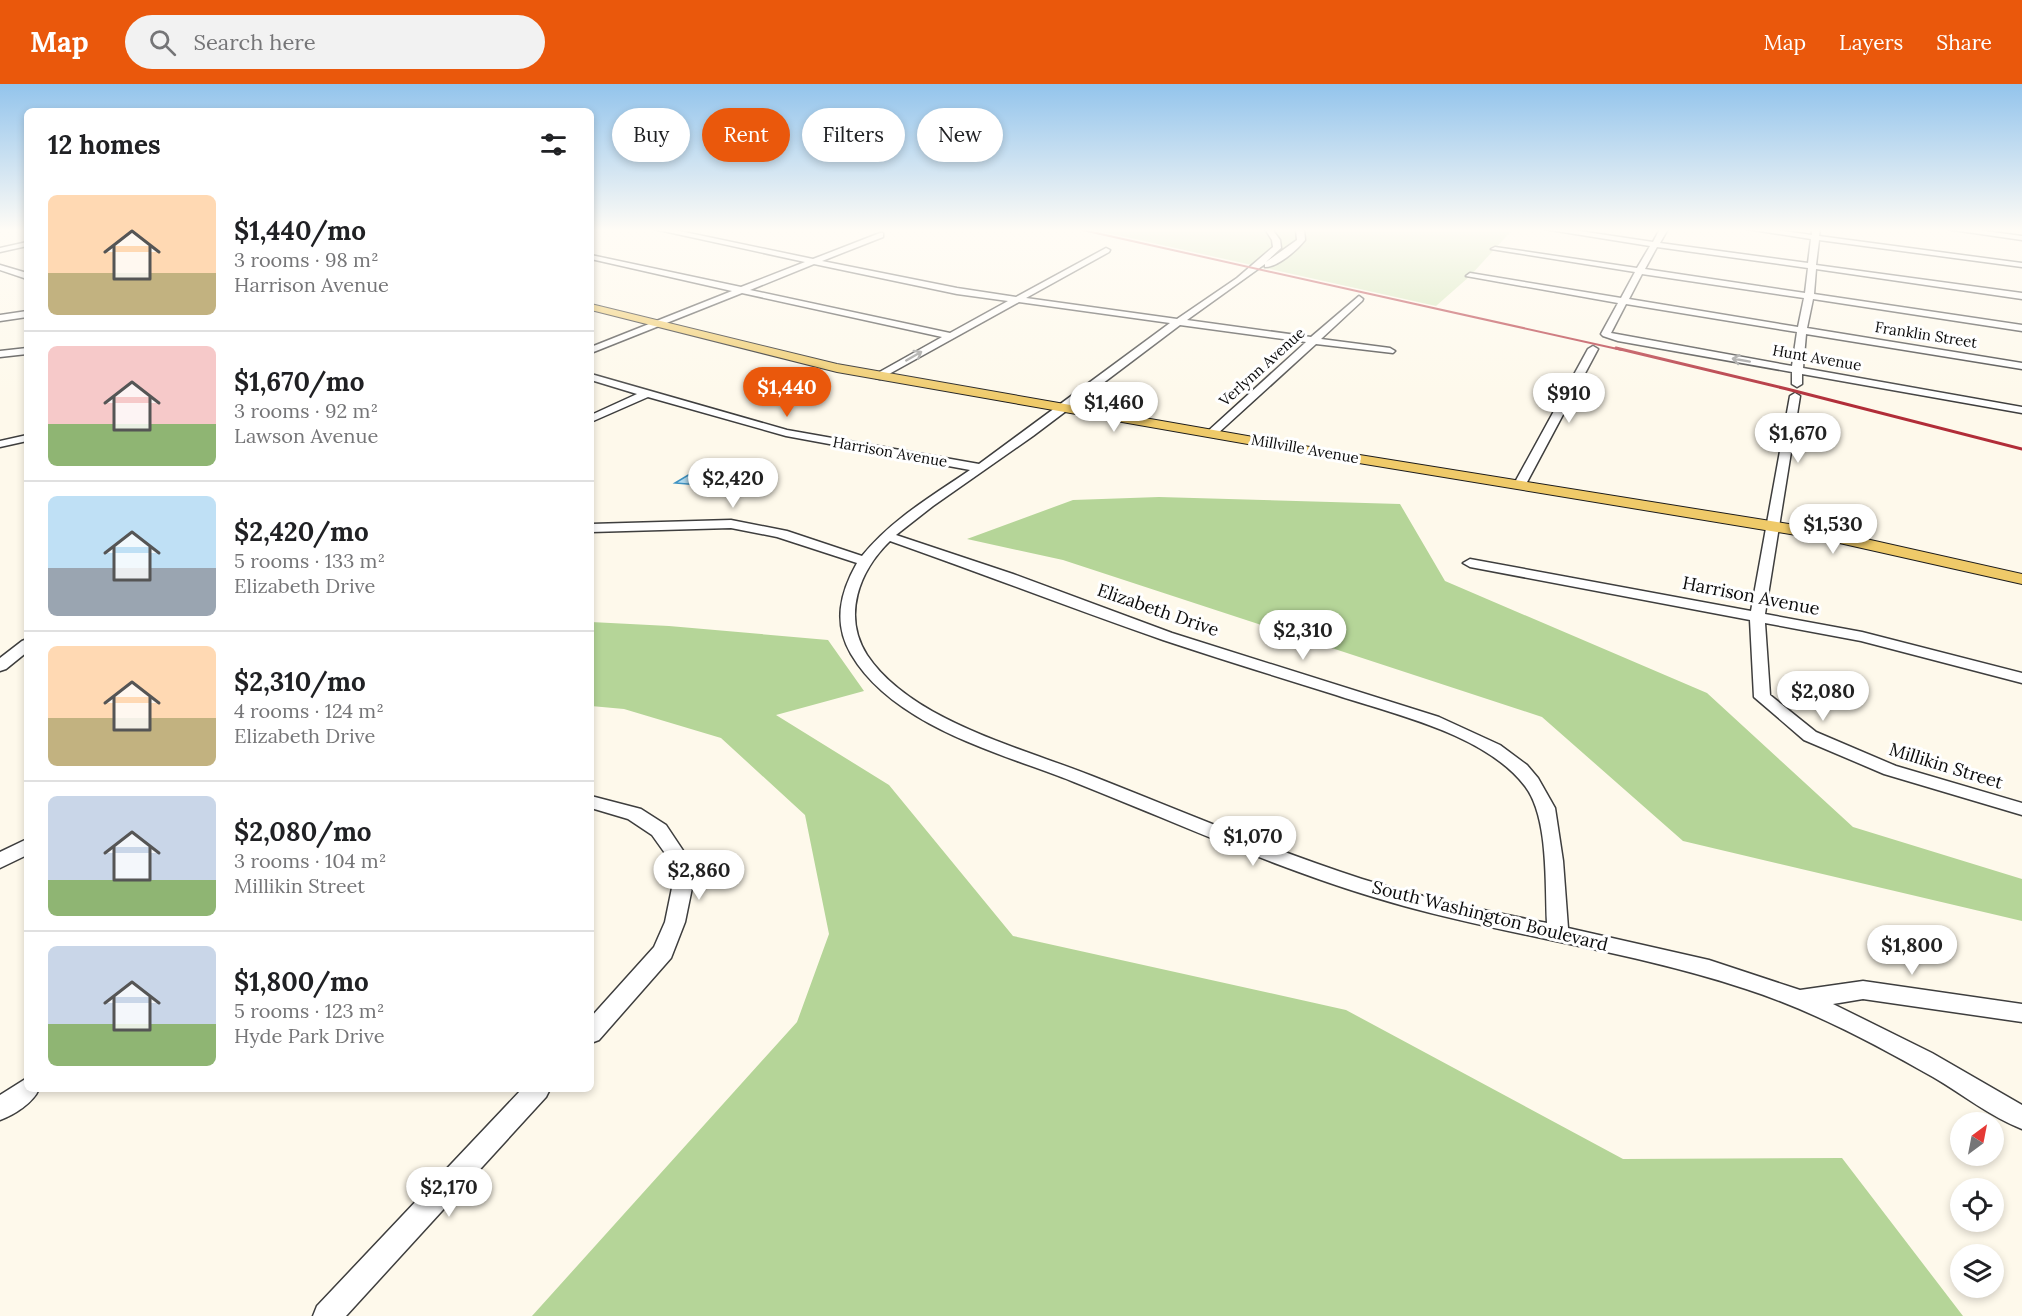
<!DOCTYPE html>
<meta charset="utf-8">
<style>
body{margin:0;font-family:Lora,serif;background:#f2f2f2;color:#202124;height:100vh;display:flex;flex-direction:column;font-size:22px;white-space:nowrap}
*{box-sizing:border-box;margin:0}
p{font-size:20px;color:#757577}
.icon{flex:none;width:33px;height:33px;fill:none;stroke:currentColor;stroke-width:2;stroke-linecap:round;stroke-linejoin:round}
.map{position:relative;flex:1;overflow:hidden}
.details{position:absolute;left:24px;top:24px;width:570px;height:984px;display:flex;flex-direction:column;background:#fff;border-radius:9px;box-shadow:0 3px 9px #0003}
.details>*{flex:none}
.banner{position:absolute;left:612px;top:24px;width:570px;height:54px;display:flex;gap:12px}
.needle{width:39px;rotate:32deg}
.buttons{position:absolute;left:1950px;top:1028px;display:grid;gap:12px}
.buttons a{display:grid;place-items:center;width:54px;height:54px;border-radius:50%;background:#fff;box-shadow:0 3px 9px #0003;font-size:30px}
.price{position:absolute;translate:-50% -51px;padding:0 14px;border-radius:21px;background:#fff;color:#222;font-size:20px;line-height:39px;filter:drop-shadow(0 2px 3px #0008)}
.price::after{content:'';position:absolute;left:50%;top:36px;width:18px;height:14px;margin-left:-9px;background:inherit;clip-path:polygon(0 0,100% 0,50% 100%)}
.price.on{background:#ea580c;color:#fff}
ul{padding:0;list-style:none}
li{display:flex;align-items:center;gap:18px;height:150px;padding:0 24px}
li+li{border-top:2px solid #e0e0e0}
li span{display:grid;place-items:center;flex:none;width:168px;height:120px;border-radius:9px;color:#555}
li>.icon{margin-inline-start:auto}
span .icon{width:72px;height:72px;fill:#fffc;stroke-width:1}
li b{font-size:26px}
h2{display:flex;justify-content:space-between;align-items:center;height:72px;padding:0 24px;font-size:26px}
.chip{padding:0 21px;border-radius:27px;background:#fff;box-shadow:0 3px 9px #0003;font-size:21px;line-height:54px}
.chip.on{background:#ea580c;color:#fff}
header{display:flex;align-items:center;gap:36px;box-sizing:border-box;height:84px;padding:0 30px;background:#ea580c;color:#fff}
header strong{font-size:28px}
nav{display:flex;gap:33px;margin-inline-start:auto;font-size:21px}
.search{width:420px;height:54px;background:#f2f2f2;display:flex;align-items:center;gap:15px;box-sizing:border-box;padding:0 21px;border-radius:33px;color:#757577;font-size:22px}
.map>svg:first-child{display:block}
</style>
<header>
<strong>Map</strong>
<div class="search"><svg class="icon" aria-label="search" viewBox="0 0 24 24"><circle cx="10" cy="10" r="6"/><path d="M15 15l6 6"/></svg>Search here</div>
<nav><a>Map</a><a>Layers</a><a>Share</a></nav>
</header>
<div class="map">
<svg width="2022" height="1232" viewBox="0 0 2022 1232">
<rect width="100%" height="100%" fill="#fef9eb"/>
<!-- green -->
<path fill="#d1e5b7" d="M1090,145H1513L1470,192L1436,222Z"/>
<!-- forest -->
<path fill="#b5d598" d="M1159,413L1400,420L1445,497L1707,609L1853,743L2022,795V837L1683,757L1542,633L1063,476L967,455L1073,416Z
M591,538L669,542L828,556L864,607L776,631L889,701L1013,852L1346,926L1623,1075L1842,1074L1963,1232H532L797,938L829,850L805,731L721,654L624,625L591,622Z"/>
<!-- water -->
<path fill="#b3dcf1" stroke="#3f93c3" stroke-width="1.5" d="M716,385L728,393L700,401L675,399L695,387Z"/>
<g fill="none" stroke-linecap="round" stroke-linejoin="round">
<!-- minor casing -->
<g stroke="#3e3e3e" stroke-width="3">
<path id="minor" d="M654,145H670L813,175L880,149H883V153L822,177L957,204L1016,213L1106,164L1110,166L1109,168L1026,214L1177,235L1237,194L1273,163L1272,156L1265,145H1272L1280,156L1281,164L1266,178L1297,156L1296,145H1304L1305,156C1297,166 1278,183 1265,183V180L1187,236L1311,253L1359,212L1363,215L1362,217L1321,255L1390,264L1395,267L1393,269L1316,260L1216,351L1212,352L1206,349L1208,347L1306,258L1180,241L1033,352L933,422L896,451L1013,490L1172,549L1439,633L1500,661L1527,681L1538,694L1555,724L1563,777L1568,844L1709,876L1800,906L1863,897L2022,920V938L1863,915L1833,920L1932,969L2022,1021V1045C1991,1033 1962,1010 1933,993C1873,959 1811,926 1746,905C1634,868 1517,853 1404,822C1290,791 1183,741 1074,698C1001,669 894,643 851,570C833,539 840,509 857,479L777,453L731,444L591,448V440L731,436L787,447L862,472C892,435 932,412 970,386L786,352L648,313L591,338V331L637,310L591,296V290L787,346L979,380L1170,239L1019,218L880,295L876,294V290L942,253L742,209L591,269V263L732,207L591,175V171L741,203L805,178ZM814,180L957,210L1008,217L950,249L750,206ZM890,457C981,489 1071,524 1163,556C1220,575 1278,593 1336,611C1396,631 1485,650 1525,702C1549,733 1545,801 1547,839C1485,827 1423,814 1362,795C1270,765 1181,727 1092,692C1022,664 911,637 867,571C842,532 859,487 890,457Z
M1544,145H1566L1653,158L1660,145H1668L1660,159L1808,179L1811,155L1747,145H1770L1812,151V145H1820L1819,152L2022,179V183L1819,156L1816,181L2022,209V215L1816,185L1814,210L2022,241V247L1813,215L1807,244L2022,279V285L1806,250L1803,284L2022,323V329L1802,290V300L1797,303L1792,300V288L1618,257L1603,252L1601,250L1618,219L1466,192L1470,189L1621,214L1635,188L1491,165L1495,163L1637,184L1650,162ZM1657,163L1808,184L1805,209L1645,185ZM1642,190L1804,214L1798,243L1629,215ZM1626,220L1797,248L1792,282L1611,249Z
M1946,145H1970L2022,152V156Z
M27,158V162L0,168V164Z
M0,181L27,189V195L0,186Z
M27,227V233L0,237V231Z
M1593,262L1598,265L1526,400L1520,404L1516,403L1514,400L1588,265Z
M27,264V270L0,273V267Z
M1795,309L1800,312L1765,530L1862,548L2022,589V599L1861,557L1765,539L1770,611L1816,648L1896,682L2022,719V731L1884,690L1804,656L1754,613L1750,536L1470,483L1463,479L1470,475L1751,527L1790,312Z
M27,351V357L0,363V357Z
M27,555V568L6,585L0,587V574L22,557Z
M591,712L641,725L666,741L686,771L693,799L685,838L671,874L599,956L591,959V933L654,863L665,838L673,799L667,772L652,751L628,735L591,724Z
M27,755V771L0,784V768Z
M27,994V1005H39C33,1019 14,1031 0,1036V1011Z
M522,1005H550L546,1013L346,1232H313L317,1222Z"/>
</g>
<!-- major casing -->
<g stroke="#1c1c1c" stroke-width="2">
<path id="major" d="M591,220L837,280L1310,363L1826,446L2022,490V500L1826,456L1310,371L837,288L591,226Z"/>
</g>
<!-- minor -->
<use href="#minor" fill="#fff" fill-rule="evenodd"/>
<!-- major -->
<use href="#major" fill="#efca69" fill-rule="evenodd"/>
<!-- rail-far1 -->
<path stroke="#b12d38" stroke-width="2" d="M1078,145L1622,266"/>
<!-- rail -->
<path stroke="#b12d38" stroke-width="3" d="M1616,264L1787,305L2022,365"/>
</g>
<!-- one-way arrows -->
<defs><path id="oneway-shaft" d="M-6 0H5M1.5-3L5.5 0L1.5 3" fill="none" stroke-width="1.6" stroke-linecap="round" stroke-linejoin="round" transform="scale(1.5)"/></defs>
<g stroke="#9d9d9d">
<use href="#oneway-shaft" transform="translate(914 272) rotate(-30)"/>
<use href="#oneway-shaft" transform="translate(1741 276) rotate(-170)"/>
</g>
<!-- sky -->
<linearGradient id="sky" x2="0" y2="1"><stop stop-color="#93c4ec"/><stop offset="0.46" stop-color="#fffcf6"/><stop offset="1" stop-color="#fffcf6" stop-opacity="0"/></linearGradient>
<rect width="2022" height="318" fill="url(#sky)"/>
<g text-anchor="middle" stroke-width="6" stroke-linejoin="round" paint-order="stroke">
<!-- far-street labels -->
<g font-size="15" fill="#0b0b0b" stroke="#fff">
<text transform="translate(1926 251) rotate(9)" y="5">Franklin Street</text>
<text transform="translate(1817 274) rotate(10)" y="5">Hunt Avenue</text>
<text transform="translate(1262 283) rotate(-42)" y="5">Verlynn Avenue</text>
<text transform="translate(1305 365) rotate(10)" y="5">Millville Avenue</text>
<text transform="translate(890 368) rotate(10)" y="5">Harrison Avenue</text>
</g>
<!-- street labels -->
<g font-size="18" fill="#0b0b0b" stroke="#fff">
<text transform="translate(1751 512) rotate(11)" y="6">Harrison Avenue</text>
<text transform="translate(1158 526) rotate(19)" y="6">Elizabeth Drive</text>
<text transform="translate(1946 682) rotate(17)" y="6">Millikin Street</text>
<text transform="translate(1490 832) rotate(14)" y="6">South Washington Boulevard</text>
</g>
</g>
</svg>
<div class="buttons">
<a><svg class="needle" viewBox="-14 -14 28 28"><path d="M0-13l5 13h-10z" fill="#e53935"/><path d="M0 13l5-13h-10z" fill="#757577"/></svg></a>
<a><svg class="icon" aria-label="locate" viewBox="0 0 24 24"><circle cx="12" cy="12" r="6"/><path d="M12 2v4M12 18v4M2 12h4M18 12h4"/></svg></a>
<a><svg class="icon" aria-label="layers" viewBox="0 0 24 24"><path d="M12 4l9 5-9 5-9-5zM3 14l9 5 9-5"/></svg></a>
</div>
<b class="price on" style="left:787px;top:334px">$1,440</b>
<b class="price" style="left:1569px;top:340px">$910</b>
<b class="price" style="left:1114px;top:349px">$1,460</b>
<b class="price" style="left:1798px;top:380px">$1,670</b>
<b class="price" style="left:733px;top:425px">$2,420</b>
<b class="price" style="left:1833px;top:471px">$1,530</b>
<b class="price" style="left:1303px;top:577px">$2,310</b>
<b class="price" style="left:1823px;top:638px">$2,080</b>
<b class="price" style="left:1253px;top:783px">$1,070</b>
<b class="price" style="left:699px;top:817px">$2,860</b>
<b class="price" style="left:1912px;top:892px">$1,800</b>
<b class="price" style="left:449px;top:1134px">$2,170</b>
<div class="banner">
<a class="chip">Buy</a>
<a class="chip on">Rent</a>
<a class="chip">Filters</a>
<a class="chip">New</a>
</div>
<section class="details">
<h2>12 homes<svg class="icon" aria-label="filters" viewBox="0 0 24 24"><path d="M4 7h16M4 17h16"/><circle cx="9" cy="7" r="2"/><circle cx="15" cy="17" r="2"/></svg></h2>
<ul>
<li><span style="background:linear-gradient(#ffd9b3 65%,#c2b280 0)"><svg class="icon" aria-label="home" viewBox="0 0 24 24"><path d="M3 11l9-7 9 7M6 9v11h12V9"/></svg></span><div><b>$1,440/mo</b><p>3 rooms · 98 m²</p><p>Harrison Avenue</p></div></li>
<li><span style="background:linear-gradient(#f6c9c9 65%,#8fb573 0)"><svg class="icon" aria-label="home" viewBox="0 0 24 24"><path d="M3 11l9-7 9 7M6 9v11h12V9"/></svg></span><div><b>$1,670/mo</b><p>3 rooms · 92 m²</p><p>Lawson Avenue</p></div></li>
<li><span style="background:linear-gradient(#bfe0f5 60%,#9aa5b1 0)"><svg class="icon" aria-label="home" viewBox="0 0 24 24"><path d="M3 11l9-7 9 7M6 9v11h12V9"/></svg></span><div><b>$2,420/mo</b><p>5 rooms · 133 m²</p><p>Elizabeth Drive</p></div></li>
<li><span style="background:linear-gradient(#ffd9b3 60%,#c2b280 0)"><svg class="icon" aria-label="home" viewBox="0 0 24 24"><path d="M3 11l9-7 9 7M6 9v11h12V9"/></svg></span><div><b>$2,310/mo</b><p>4 rooms · 124 m²</p><p>Elizabeth Drive</p></div></li>
<li><span style="background:linear-gradient(#c9d6e8 70%,#8fb573 0)"><svg class="icon" aria-label="home" viewBox="0 0 24 24"><path d="M3 11l9-7 9 7M6 9v11h12V9"/></svg></span><div><b>$2,080/mo</b><p>3 rooms · 104 m²</p><p>Millikin Street</p></div></li>
<li><span style="background:linear-gradient(#c9d6e8 65%,#8fb573 0)"><svg class="icon" aria-label="home" viewBox="0 0 24 24"><path d="M3 11l9-7 9 7M6 9v11h12V9"/></svg></span><div><b>$1,800/mo</b><p>5 rooms · 123 m²</p><p>Hyde Park Drive</p></div></li>
</ul>
</section>
</div>
